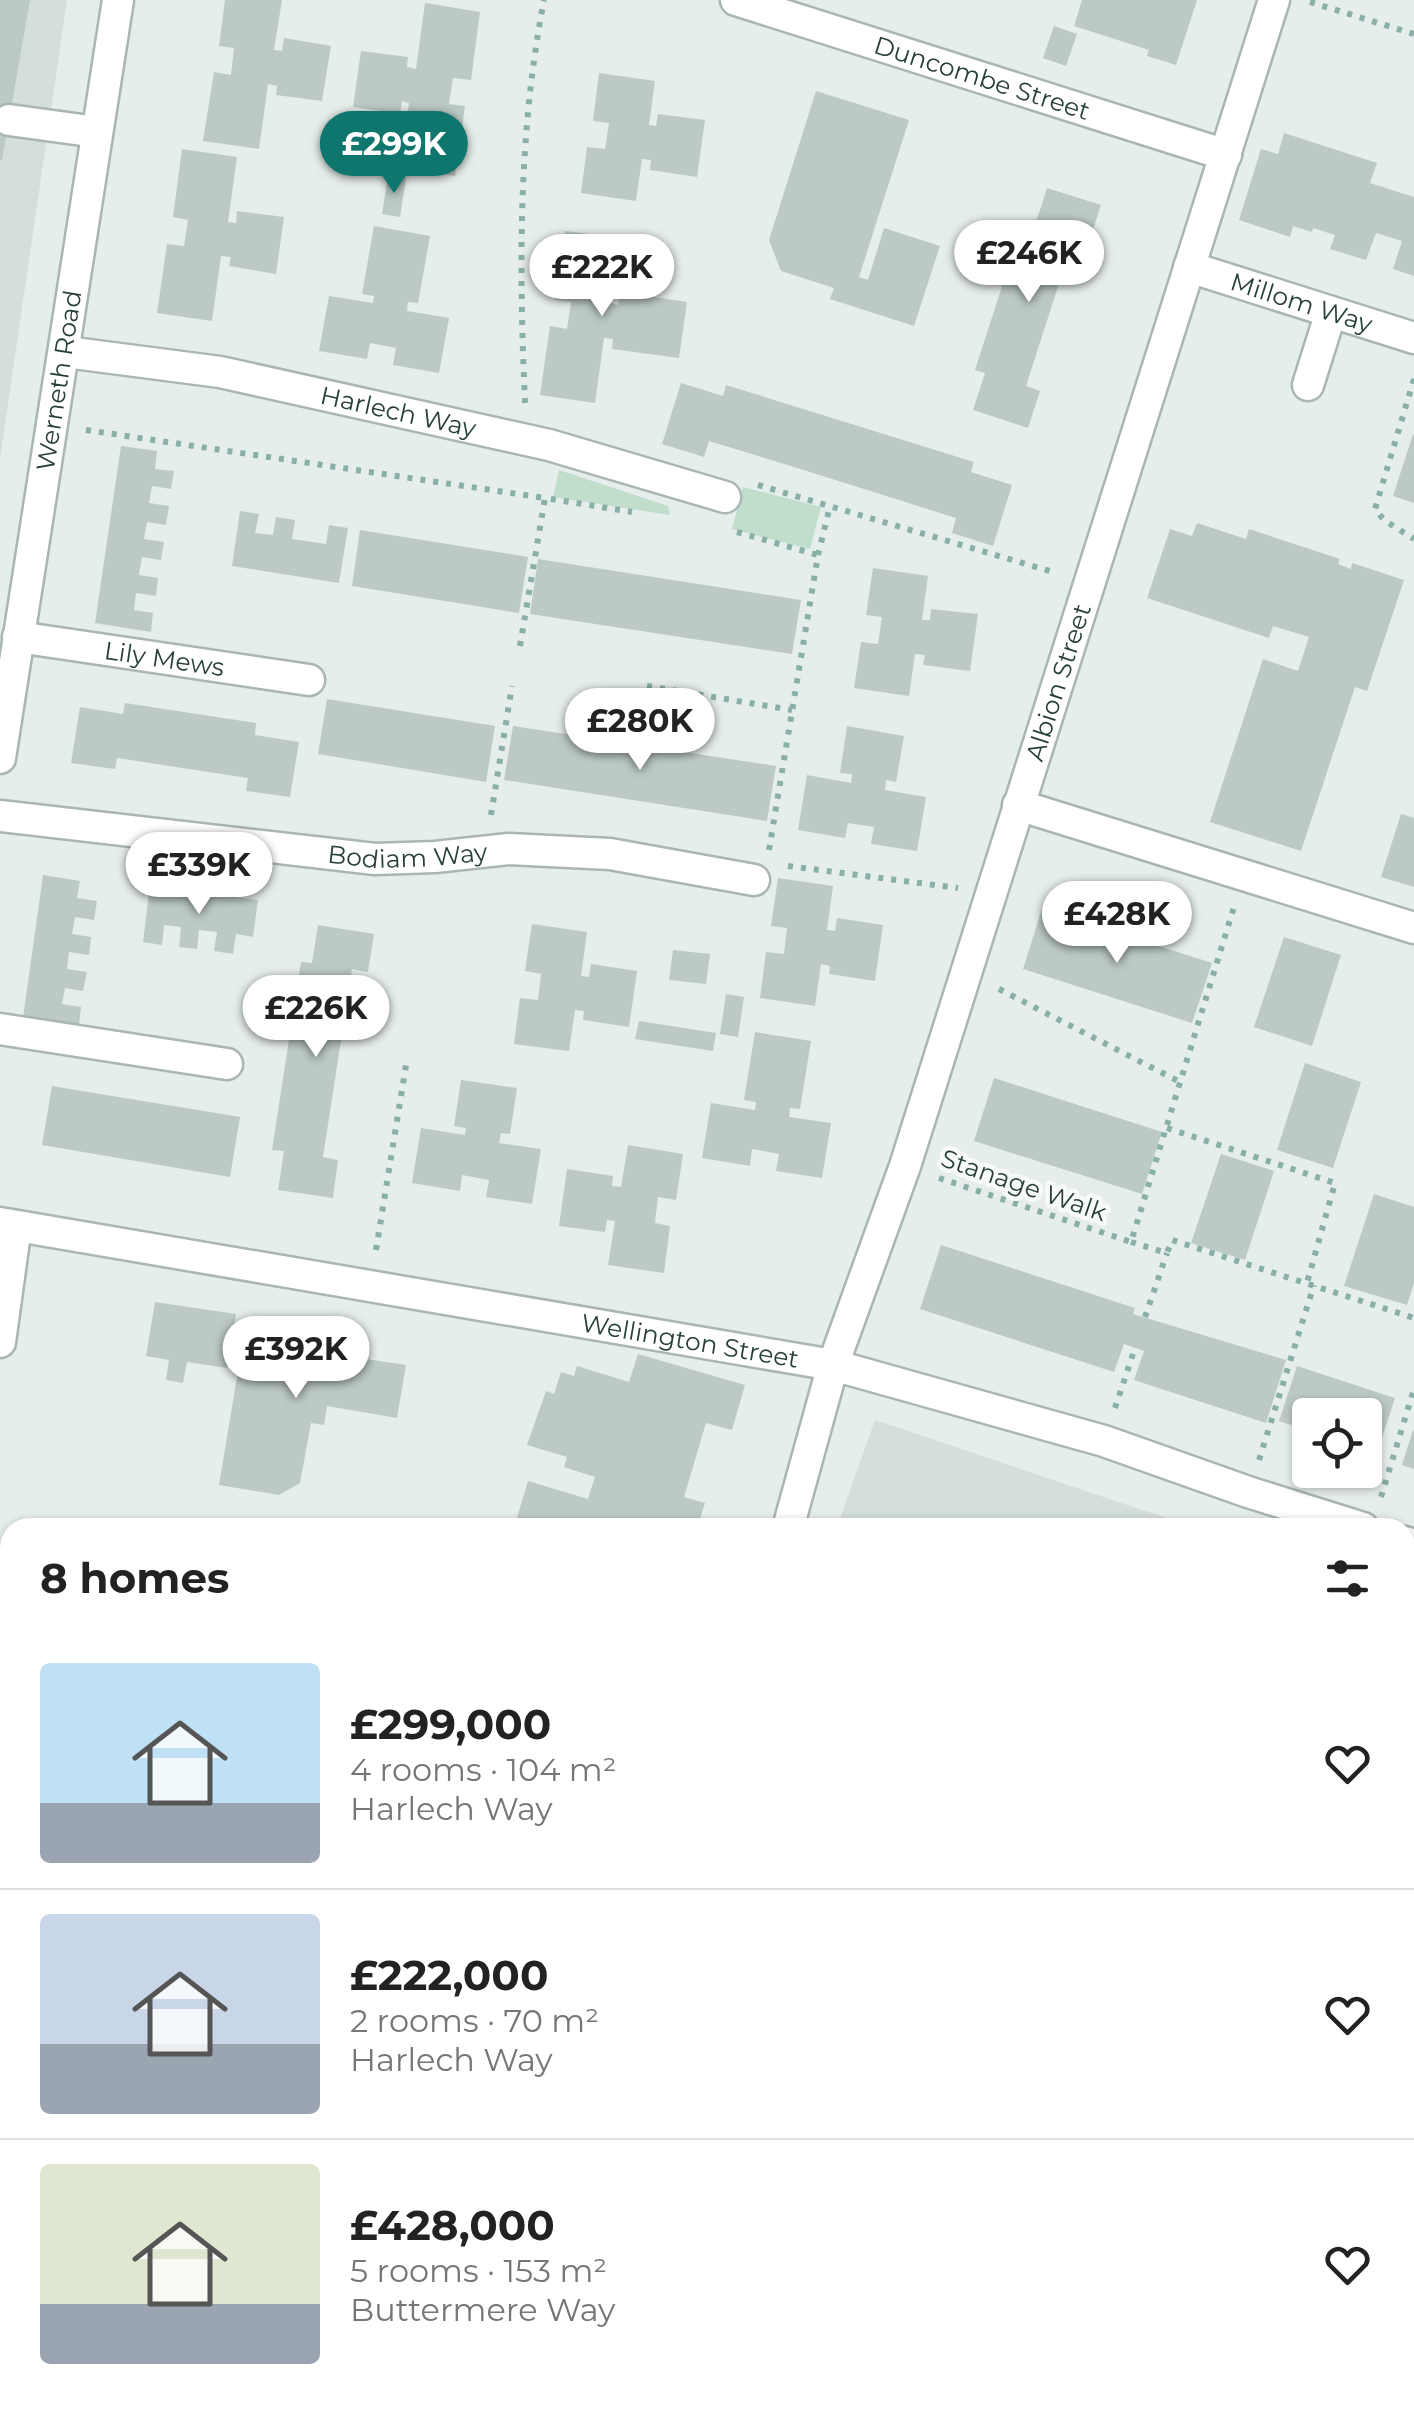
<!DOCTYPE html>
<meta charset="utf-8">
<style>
body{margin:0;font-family:Montserrat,sans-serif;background:#f2f2f2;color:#222;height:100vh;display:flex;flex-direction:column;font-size:38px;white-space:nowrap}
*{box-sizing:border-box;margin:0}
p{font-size:32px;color:#767676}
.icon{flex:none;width:55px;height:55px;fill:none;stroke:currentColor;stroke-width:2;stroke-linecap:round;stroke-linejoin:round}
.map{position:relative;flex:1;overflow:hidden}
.details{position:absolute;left:0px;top:1518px;width:1415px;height:892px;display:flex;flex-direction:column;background:#fff;border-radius:30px 30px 0 0;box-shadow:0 2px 8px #0004}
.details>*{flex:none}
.tools{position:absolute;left:1292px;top:1398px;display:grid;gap:20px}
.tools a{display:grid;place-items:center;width:90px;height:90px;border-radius:10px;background:#fff;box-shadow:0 2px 8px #0004;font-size:50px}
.price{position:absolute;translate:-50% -85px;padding:0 22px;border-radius:35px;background:#fff;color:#222;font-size:32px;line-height:65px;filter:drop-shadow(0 2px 5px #0008)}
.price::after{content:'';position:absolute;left:50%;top:60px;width:30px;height:22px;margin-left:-15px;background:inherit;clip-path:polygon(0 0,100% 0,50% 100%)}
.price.on{background:#0f766e;color:#fff}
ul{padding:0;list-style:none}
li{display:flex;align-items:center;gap:30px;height:250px;padding:0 40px}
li+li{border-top:2px solid #e0e0e0}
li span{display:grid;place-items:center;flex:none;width:280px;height:200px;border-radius:10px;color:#555}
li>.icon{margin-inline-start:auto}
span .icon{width:120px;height:120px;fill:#fffc;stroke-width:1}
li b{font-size:42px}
h2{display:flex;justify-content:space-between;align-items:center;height:120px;padding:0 40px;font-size:42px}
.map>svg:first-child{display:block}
</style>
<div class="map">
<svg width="1414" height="2409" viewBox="0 0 1414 2409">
<rect width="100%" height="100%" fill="#e6eeeb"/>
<!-- built -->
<path fill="#d4dedb" d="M0,0H67L0,459Z
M875,1420L1193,1527H837Z
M1405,1599L1414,1602V1964L1405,1980Z"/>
<!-- green -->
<path fill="#c1ddcc" d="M559,470L668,506L670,515L553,497Z
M743,487L821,507L810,549L732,529Z
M1414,1964V2409H1305L1299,2400H1405V1980Z"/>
<!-- building -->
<path fill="#bcc9c5" d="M0,0H30L2,160H0Z
M225,0H282L274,50L282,51L284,38L331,46L322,101L276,95L277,86L268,84L259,149L203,141L214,72L231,75L234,48L219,46Z
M1082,0H1197L1176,65L1147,56L1149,50L1074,26Z
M425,3L480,12L471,80L453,78L449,104L465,106L455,176L400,168L409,103L402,101L400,114L353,107L361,51L408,57L407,67L416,69Z
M1054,26L1077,34L1066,66L1043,58Z
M599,73L655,81L649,125L656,126L658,114L705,120L697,177L650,170L651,160L642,159L636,201L581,193L587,147L605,149L609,123L593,121Z
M816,91L909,120L859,277L868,280L884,228L940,246L914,326L830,299L834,288L781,271L769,240Z
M1284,133L1377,163L1370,183L1414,197V276L1393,269L1402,241L1376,233L1366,260L1330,249L1335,235L1313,228L1312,232L1293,226L1290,237L1239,220L1261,149L1278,154Z
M182,149L237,157L228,222L236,223L237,211L284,217L276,274L229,266L231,257L221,256L212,321L157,313L167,244L184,246L188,220L173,217Z
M388,175L406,178L400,217L382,214Z
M1047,188L1101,205L1089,242L1074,237L1026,386L1040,391L1028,428L973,410L985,373L975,370L1023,221L1035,225Z
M374,226L430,236L418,303L408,302L407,311L449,318L439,373L393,365L396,348L370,343L367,359L319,351L329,296L373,303L374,296L362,294Z
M565,231L620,238L611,303L618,305L620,292L687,302L679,358L612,349L613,339L604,338L595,403L540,395L550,326L567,329L571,302L555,300Z
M681,383L723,396L726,385L974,462L971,472L1012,485L993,546L952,533L956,518L791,466L709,441L704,457L662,444Z
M1413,434L1414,435V503L1393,496Z
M121,446L157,451L155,469L174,471L171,489L152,486L149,503L169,506L166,525L147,522L144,539L164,542L161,560L142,557L139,575L158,578L156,596L136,593L134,610L153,613L151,632L95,623Z
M240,511L259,514L255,533L273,535L276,517L295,520L292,539L326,544L329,525L348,528L339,583L232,566Z
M1197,523L1246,539L1249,529L1340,559L1338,564L1351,569L1352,563L1404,580L1367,691L1355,687L1301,851L1210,822L1263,659L1298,671L1309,637L1273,626L1269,638L1147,598L1170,529L1192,536Z
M360,530L528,557L519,613L352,586Z
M538,559L801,600L792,654L530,614Z
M873,568L928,576L922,620H930L931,609L978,614L970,671L923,665L925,655L915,654L909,696L854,688L861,642L878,644L882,617L866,615Z
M327,699L495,726L486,782L318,754Z
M125,703L256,723L255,735L299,742L290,797L246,791L248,778L117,758L115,769L71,763L80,707L123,714Z
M513,726L776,766L767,821L504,780Z
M847,726L904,736L896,782L886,780L885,790L926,797L917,851L871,844L874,827L848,823L845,838L798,830L807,775L851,783L852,774L840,773Z
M1401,814L1414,818V887L1381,877Z
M43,875L80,881L77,898L97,901L94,920L75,917L72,934L91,937L89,955L69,952L67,969L87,972L83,991L65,988L62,1004L81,1007L79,1026L23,1018Z
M778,878L833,886L827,930L835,931L837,918L883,925L875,981L829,974L830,966L821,964L815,1006L760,998L766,952L784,954L787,928L771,926Z
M150,886L258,900L253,937L236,934L233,954L214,951L217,932L199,930L197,949L179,947L181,927L164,925L162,945L143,942Z
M1042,909L1212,963L1192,1023L1023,969Z
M532,924L587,932L581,976L589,977L591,964L637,971L629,1027L583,1020L584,1011L575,1010L569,1051L514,1044L520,998L538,1000L541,974L525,971Z
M318,925L374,934L368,972L352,969L323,1157L338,1160L333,1198L278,1190L284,1151L272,1150L301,962L312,963Z
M1284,937L1341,955L1312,1046L1254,1027Z
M673,950L710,954L706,984L669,980Z
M726,994L744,997L738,1037L720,1034Z
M639,1021L716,1033L713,1051L635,1039Z
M755,1032L811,1041L800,1109L790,1108L789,1117L831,1123L822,1178L776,1171L779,1154L752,1149L750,1166L702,1158L711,1103L755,1110L756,1102L744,1100Z
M1305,1063L1361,1082L1333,1168L1277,1150Z
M994,1078L1162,1132L1142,1194L974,1141Z
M461,1080L517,1088L510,1134L501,1133L499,1143L541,1149L532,1204L486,1197L489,1180L462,1175L460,1191L412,1183L421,1128L465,1135L466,1128L454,1126Z
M52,1086L240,1117L230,1177L42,1145Z
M628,1145L683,1154L676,1200L658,1197L655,1223L670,1226L664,1273L608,1265L615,1221L607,1220L605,1232L559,1226L567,1169L613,1176L612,1186L621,1187Z
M1221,1154L1274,1171L1245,1260L1191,1243Z
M1374,1194L1414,1207V1283L1407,1305L1344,1286Z
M941,1245L1135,1308L1133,1314L1286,1360L1266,1423L1134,1380L1144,1351L1124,1344L1114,1372L920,1309Z
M155,1302L236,1314L227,1368L187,1362L183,1383L166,1380L169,1360L146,1356Z
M247,1317L296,1325L293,1345L321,1351L324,1330L356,1335L352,1357L406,1365L397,1418L327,1406L324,1425L311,1423L300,1483L279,1495L219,1485Z
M638,1354L745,1385L732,1430L706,1423L684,1497L705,1503L697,1528H514L528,1481L588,1499L595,1477L564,1467L567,1457L527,1445L546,1391L554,1394L561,1372L574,1376L577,1366L629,1382Z
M1297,1366L1395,1398L1377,1453L1365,1449V1415H1310V1431L1279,1421Z
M1413,1430H1414V1469L1402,1465Z
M10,1871V1958L0,1954V1896Z
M10,2007V2084L5,2098L0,2096V2032Z
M0,2149L10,2151V2400H75L74,2409L0,2407Z
M143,2400H267L265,2409H142Z
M471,2400H511L557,2409H469Z
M921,2400H1020L1059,2407L919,2409Z"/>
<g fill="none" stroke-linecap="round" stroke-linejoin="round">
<!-- minor casing -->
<g stroke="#a9b6b3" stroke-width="35">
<g id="minor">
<path id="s1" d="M736,0L1226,155"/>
<path d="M9,120L97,132"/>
<path id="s2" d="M1189,267L1414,338"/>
<path id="s3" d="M66,352L220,372L549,445L725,497"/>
<path d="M1308,385L1331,312"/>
<path id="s4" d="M18,637L309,680"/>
<path id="s5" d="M0,758L118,0"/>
<path d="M1018,805L1414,928"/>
<path id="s6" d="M0,816L375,859L435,857L509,849L610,854L754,880"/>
<path d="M0,1029L227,1064"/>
<path id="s7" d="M0,1223L833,1365L1104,1441L1248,1492L1363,1528"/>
<path d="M0,1342L16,1226"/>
<path id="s8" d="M788,1528L833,1365L905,1166L1274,0"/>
<path d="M1405,1542L1414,1545"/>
<path d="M395,2409L401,2400"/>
</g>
</g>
<!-- path -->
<path stroke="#89afa8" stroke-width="6" stroke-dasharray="5 8" stroke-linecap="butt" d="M1310,2L1414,34
M1414,379L1375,509L1384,520L1414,539
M525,403C519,268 518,134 544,0
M86,430L545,498
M758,485L1053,572
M737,532L818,555
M520,646L545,498L632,512
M647,686L792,710
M491,815L512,686
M769,850L818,555L830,506
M788,866L958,888
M999,989L1180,1082
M1167,1128L1335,1183L1307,1283
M939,1178L1131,1242L1234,907
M1131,1242L1167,1253L1172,1240L1414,1318
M376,1250L407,1059
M1145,1317L1167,1253
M1115,1408L1135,1348
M1259,1460L1314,1285
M1381,1497L1414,1389"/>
<!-- minor -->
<use href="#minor" stroke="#fff" stroke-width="30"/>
</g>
<g text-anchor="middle" stroke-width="9" stroke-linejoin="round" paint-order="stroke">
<!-- street labels -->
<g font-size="25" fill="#263f3b" stroke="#f7faf9">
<text dy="9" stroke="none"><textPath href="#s1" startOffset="258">Duncombe Street</textPath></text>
<text dy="9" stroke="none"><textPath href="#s2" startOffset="118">Millom Way</textPath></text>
<text dy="9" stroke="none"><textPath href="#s5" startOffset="382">Werneth Road</textPath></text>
<text dy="9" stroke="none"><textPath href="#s3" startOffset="338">Harlech Way</textPath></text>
<text dy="9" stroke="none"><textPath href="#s4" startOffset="148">Lily Mews</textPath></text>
<text dy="9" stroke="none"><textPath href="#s8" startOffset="888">Albion Street</textPath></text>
<text dy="9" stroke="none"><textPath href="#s6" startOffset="410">Bodiam Way</textPath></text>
<text transform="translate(1024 1185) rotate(19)" y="9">Stanage Walk</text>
<text dy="9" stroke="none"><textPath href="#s7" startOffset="700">Wellington Street</textPath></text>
</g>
</g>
</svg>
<div class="tools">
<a><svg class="icon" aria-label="locate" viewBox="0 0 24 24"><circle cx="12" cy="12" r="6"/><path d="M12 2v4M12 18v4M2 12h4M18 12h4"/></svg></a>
</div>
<b class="price on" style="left:394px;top:196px">£299K</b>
<b class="price" style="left:1029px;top:305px">£246K</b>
<b class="price" style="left:602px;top:319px">£222K</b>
<b class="price" style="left:640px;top:773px">£280K</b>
<b class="price" style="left:199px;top:917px">£339K</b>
<b class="price" style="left:1117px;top:966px">£428K</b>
<b class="price" style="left:316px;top:1060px">£226K</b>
<b class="price" style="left:296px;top:1401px">£392K</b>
<section class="details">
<h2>8 homes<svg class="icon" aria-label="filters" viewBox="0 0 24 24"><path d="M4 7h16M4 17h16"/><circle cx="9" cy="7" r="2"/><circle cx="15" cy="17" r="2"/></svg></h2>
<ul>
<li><span style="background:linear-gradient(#bfe0f5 70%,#9aa5b1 0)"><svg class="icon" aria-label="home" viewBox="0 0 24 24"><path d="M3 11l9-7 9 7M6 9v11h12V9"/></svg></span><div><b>£299,000</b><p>4 rooms · 104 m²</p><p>Harlech Way</p></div><svg class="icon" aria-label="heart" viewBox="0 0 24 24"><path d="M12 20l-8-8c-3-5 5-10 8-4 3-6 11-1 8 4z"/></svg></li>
<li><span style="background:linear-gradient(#c9d6e8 65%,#9aa5b1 0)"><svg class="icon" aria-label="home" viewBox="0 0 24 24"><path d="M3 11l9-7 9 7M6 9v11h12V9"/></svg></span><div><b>£222,000</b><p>2 rooms · 70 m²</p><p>Harlech Way</p></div><svg class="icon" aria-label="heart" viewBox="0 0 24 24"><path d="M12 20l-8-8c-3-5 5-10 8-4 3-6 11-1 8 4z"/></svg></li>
<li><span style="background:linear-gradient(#dfe7d0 70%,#9aa5b1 0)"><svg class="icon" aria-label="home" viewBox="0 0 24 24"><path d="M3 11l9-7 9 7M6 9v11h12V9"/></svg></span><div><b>£428,000</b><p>5 rooms · 153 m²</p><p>Buttermere Way</p></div><svg class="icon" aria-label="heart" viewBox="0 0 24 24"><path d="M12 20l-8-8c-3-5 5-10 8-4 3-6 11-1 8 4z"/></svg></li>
</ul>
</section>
</div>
